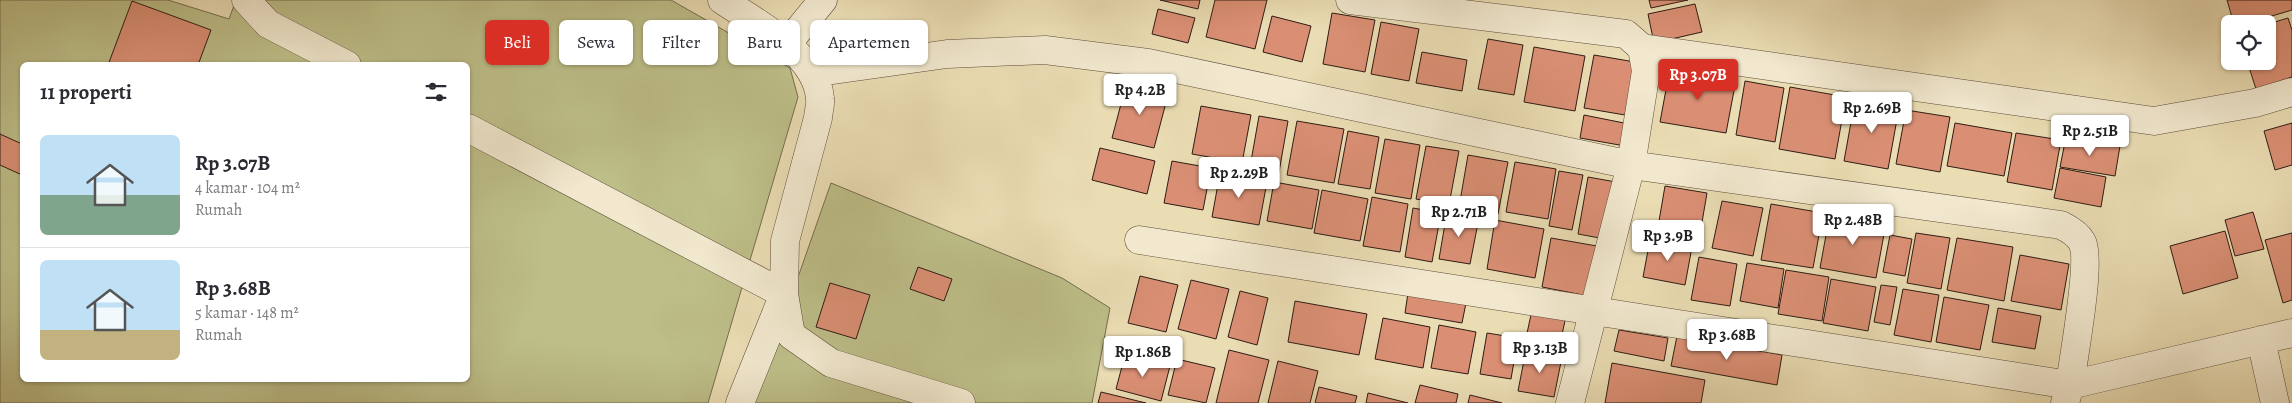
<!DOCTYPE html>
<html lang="id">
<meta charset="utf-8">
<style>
body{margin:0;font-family:Alegreya,serif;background:#f7f7f7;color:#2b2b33;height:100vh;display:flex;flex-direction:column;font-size:19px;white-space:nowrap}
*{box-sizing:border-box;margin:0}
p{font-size:16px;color:#7c7c81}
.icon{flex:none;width:28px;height:28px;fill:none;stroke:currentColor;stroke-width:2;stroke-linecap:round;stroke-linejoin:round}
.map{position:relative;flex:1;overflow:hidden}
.details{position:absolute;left:20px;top:62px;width:450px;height:320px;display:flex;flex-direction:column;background:#fff;border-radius:8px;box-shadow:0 1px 4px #0004}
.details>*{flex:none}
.top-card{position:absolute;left:485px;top:20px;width:475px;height:45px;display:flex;gap:10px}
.buttons{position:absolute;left:2221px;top:15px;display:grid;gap:10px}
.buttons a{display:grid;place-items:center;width:55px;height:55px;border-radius:8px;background:#fff;box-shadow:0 1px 4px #0004;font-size:25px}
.price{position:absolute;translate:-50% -42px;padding:0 11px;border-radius:5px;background:#fff;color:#222;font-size:16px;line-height:32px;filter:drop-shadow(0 1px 2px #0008)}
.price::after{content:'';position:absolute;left:50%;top:30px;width:15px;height:11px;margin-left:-8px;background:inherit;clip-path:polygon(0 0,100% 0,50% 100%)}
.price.active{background:#d93025;color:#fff}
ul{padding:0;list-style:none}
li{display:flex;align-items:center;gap:15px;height:125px;padding:0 20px}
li+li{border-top:1px solid #e1e1e2}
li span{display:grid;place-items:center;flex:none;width:140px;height:100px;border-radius:8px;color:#555}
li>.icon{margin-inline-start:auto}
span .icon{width:60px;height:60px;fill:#fffc;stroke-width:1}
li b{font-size:21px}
h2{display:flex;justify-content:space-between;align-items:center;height:60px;padding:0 20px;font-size:21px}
.pill{padding:0 18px;border-radius:8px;background:#fff;box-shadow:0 1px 4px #0004;font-size:18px;line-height:45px}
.pill.active{background:#d93025;color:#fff}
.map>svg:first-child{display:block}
</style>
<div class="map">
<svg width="2292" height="403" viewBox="0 0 2292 403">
<rect width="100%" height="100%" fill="#eadcb3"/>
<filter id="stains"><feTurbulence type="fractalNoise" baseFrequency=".004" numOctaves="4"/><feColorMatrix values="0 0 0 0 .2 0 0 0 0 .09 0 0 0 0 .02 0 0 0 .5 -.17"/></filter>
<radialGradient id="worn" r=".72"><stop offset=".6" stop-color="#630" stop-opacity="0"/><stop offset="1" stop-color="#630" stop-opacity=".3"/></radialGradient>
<!-- green -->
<path fill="#bdbe88" stroke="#766d4e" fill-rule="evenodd" d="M0,0H168L229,19L236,0H671L790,68L798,97L708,403H0ZM22,65H468V380H22Z
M831,183L1062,278L1110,308L1092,403H754Z"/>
<!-- building -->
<path fill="#da8f74" stroke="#2f1c13" d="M1160,0H1200L1198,9Z
M1215,0H1267L1255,49L1206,37Z
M1649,0H1688L1651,8Z
M2227,0H2292V10L2245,24H2234Z
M132,1L211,30L198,65H108Z
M1695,4L1702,32L1654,43L1648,14Z
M1158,9L1195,18L1188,43L1152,34Z
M1332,13L1375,20L1365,72L1323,64Z
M1272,16L1311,26L1302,62L1263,52Z
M2288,18L2292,30V77L2256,89L2247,61H2268V24Z
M1381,22L1419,29L1409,81L1371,74Z
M1488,39L1523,45L1514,95L1478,89Z
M1534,47L1585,56L1575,111L1524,102Z
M1422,52L1467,60L1462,91L1416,83Z
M1594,55L1635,62L1625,115L1584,108Z
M1670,68L1736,80L1726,133L1660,122Z
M1745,81L1784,88L1775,142L1736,135Z
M1126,85L1168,95L1154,148L1112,138Z
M1790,87L1846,97L1835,159L1779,149Z
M1855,100L1899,108L1888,169L1844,161Z
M1201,106L1251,115L1242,163L1192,154Z
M1906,110L1950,117L1940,172L1896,164Z
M1584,115L1629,124L1625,146L1580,138Z
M1259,116L1288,121L1279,172L1250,167Z
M1297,121L1344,129L1334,183L1287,175Z
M1955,123L2012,133L2004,176L1947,166Z
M2292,123V165L2275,170L2264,131Z
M1348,131L1379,137L1370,189L1338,184Z
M2016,133L2061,140L2052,190L2007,182Z
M0,134L22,144V175L0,165Z
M2066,137L2120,146L2115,176L2060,167Z
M1385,139L1420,145L1411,199L1375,193Z
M1426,146L1459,151L1449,205L1416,199Z
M1100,148L1155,161L1147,194L1092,180Z
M1468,155L1508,162L1498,214L1459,207Z
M1172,161L1211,168L1203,210L1164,203Z
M1515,162L1556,169L1548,219L1506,212Z
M2060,168L2106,177L2101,207L2054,198Z
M1559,171L1583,175L1572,230L1549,226Z
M1220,173L1267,182L1259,225L1212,217Z
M1588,177L1616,182L1605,239L1578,234Z
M1274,182L1319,190L1312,229L1267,221Z
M1665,186L1707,193L1700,234L1658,227Z
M1322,190L1368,199L1360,241L1314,233Z
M1372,197L1408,204L1400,252L1363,246Z
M1722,201L1763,208L1753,256L1712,248Z
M1771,204L1823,213L1813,268L1761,260Z
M1413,208L1441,213L1432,262L1405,257Z
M1447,212L1479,218L1470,264L1439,259Z
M2253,212L2264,249L2235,256L2225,220Z
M1830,213L1886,223L1876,278L1820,268Z
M1495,220L1544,229L1535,278L1487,269Z
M2225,231L2238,278L2183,294L2170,246Z
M1916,233L1950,238L1941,289L1907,283Z
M2292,233V300L2283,303L2265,240Z
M1890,235L1912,239L1905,276L1883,272Z
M1551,238L1597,246L1588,296L1542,287Z
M1957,238L2013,247L2004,301L1947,290Z
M1650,240L1692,247L1685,285L1643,277Z
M2020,255L2069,264L2061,310L2011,301Z
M1699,257L1737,264L1730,306L1691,300Z
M1747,263L1784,269L1778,308L1740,301Z
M918,267L952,279L944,301L910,289Z
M1786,270L1829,277L1822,321L1778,314Z
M1140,276L1178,285L1166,332L1128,323Z
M1831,279L1876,287L1868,331L1823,323Z
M1191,280L1229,289L1216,339L1178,329Z
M830,283L870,295L856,339L816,327Z
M1881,285L1897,287L1890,325L1874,322Z
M1903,289L1939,295L1931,342L1894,335Z
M1240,291L1268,298L1257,345L1228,337Z
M1408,293L1466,303L1462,323L1405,313Z
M1944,297L1989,305L1980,350L1936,342Z
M1295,301L1367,314L1359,355L1288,342Z
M1998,308L2041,316L2035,349L1992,342Z
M1532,310L1566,316L1560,344L1526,338Z
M1383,318L1430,327L1423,368L1375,359Z
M1439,325L1476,332L1468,374L1431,368Z
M1619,330L1668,338L1664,361L1614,351Z
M1487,333L1518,338L1511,379L1480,374Z
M1677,336L1782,355L1777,385L1671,366Z
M1229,350L1269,360L1258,403H1216Z
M1526,350L1562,357L1554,397L1518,391Z
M1125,355L1170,366L1161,401L1116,389Z
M1177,359L1215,368L1206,403L1168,395Z
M1278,361L1318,371L1310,403H1268Z
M1612,363L1705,380L1701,403H1605Z
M1420,385L1458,394L1456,403H1415Z
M1319,387L1357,396L1355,403H1315Z
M1101,392L1146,403H1098Z
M1368,393L1408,403H1366Z
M1470,395L1502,403H1468Z"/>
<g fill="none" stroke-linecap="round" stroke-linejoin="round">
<!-- minor casing -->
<g stroke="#5e4c3b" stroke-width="29">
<path id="minor" d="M246,0L268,24L347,65
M722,0C756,23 817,53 820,99C821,105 818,112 818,118L785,241L784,294L791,335L831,363L961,403
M1350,0L1626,34L1642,48L1646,71L1631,165L1570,403
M787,44L823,0
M1642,48L2154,121L2255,103L2292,92
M812,73L947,54L1045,50L1148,63L1631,165L2061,225C2069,229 2078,234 2082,242C2092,260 2073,359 2070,385L2065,403
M468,128L784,294L740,403
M1139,240L2070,385L2292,333
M2261,340L2275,403"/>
</g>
<!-- minor -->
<use href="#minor" stroke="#f1e8ce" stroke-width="28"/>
</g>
<rect width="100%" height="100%" filter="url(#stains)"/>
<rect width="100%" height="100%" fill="url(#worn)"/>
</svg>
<div class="buttons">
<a><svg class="icon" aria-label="locate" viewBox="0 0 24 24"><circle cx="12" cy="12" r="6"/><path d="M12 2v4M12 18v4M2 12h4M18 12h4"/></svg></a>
</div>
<b class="price active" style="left:1698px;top:101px">Rp 3.07B</b>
<b class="price" style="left:1140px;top:116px">Rp 4.2B</b>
<b class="price" style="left:1872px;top:134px">Rp 2.69B</b>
<b class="price" style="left:2090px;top:157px">Rp 2.51B</b>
<b class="price" style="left:1239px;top:199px">Rp 2.29B</b>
<b class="price" style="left:1459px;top:238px">Rp 2.71B</b>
<b class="price" style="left:1853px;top:246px">Rp 2.48B</b>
<b class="price" style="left:1668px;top:262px">Rp 3.9B</b>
<b class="price" style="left:1727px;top:361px">Rp 3.68B</b>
<b class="price" style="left:1540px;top:374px">Rp 3.13B</b>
<b class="price" style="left:1143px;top:378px">Rp 1.86B</b>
<div class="top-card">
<a class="pill active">Beli</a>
<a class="pill">Sewa</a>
<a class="pill">Filter</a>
<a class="pill">Baru</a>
<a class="pill">Apartemen</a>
</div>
<section class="details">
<h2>11 properti<svg class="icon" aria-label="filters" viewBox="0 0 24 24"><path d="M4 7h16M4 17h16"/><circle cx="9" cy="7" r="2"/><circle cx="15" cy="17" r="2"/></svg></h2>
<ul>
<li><span style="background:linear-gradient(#bfe0f5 60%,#7fa58c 0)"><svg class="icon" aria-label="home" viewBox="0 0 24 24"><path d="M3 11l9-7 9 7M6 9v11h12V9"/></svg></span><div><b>Rp 3.07B</b><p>4 kamar · 104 m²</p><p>Rumah</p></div></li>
<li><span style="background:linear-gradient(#bfe0f5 70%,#c2b280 0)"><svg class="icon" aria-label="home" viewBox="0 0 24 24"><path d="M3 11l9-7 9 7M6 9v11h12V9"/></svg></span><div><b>Rp 3.68B</b><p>5 kamar · 148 m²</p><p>Rumah</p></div></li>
</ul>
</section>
</div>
